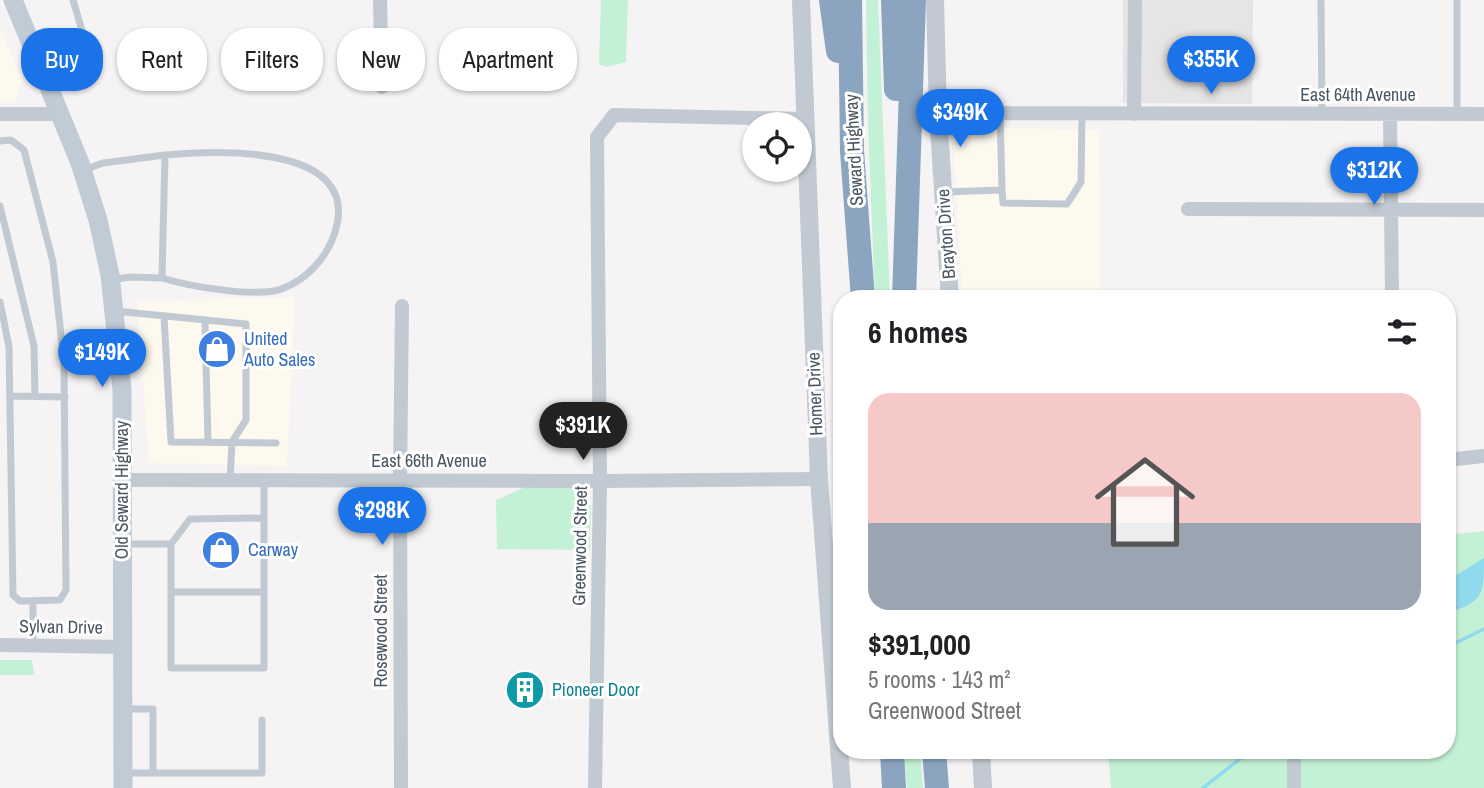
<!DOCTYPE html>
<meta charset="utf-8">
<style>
body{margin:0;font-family:"Archivo Narrow",sans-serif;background:#f2f2f2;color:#202124;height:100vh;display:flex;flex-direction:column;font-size:26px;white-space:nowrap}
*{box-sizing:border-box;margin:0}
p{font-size:23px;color:#757577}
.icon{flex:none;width:38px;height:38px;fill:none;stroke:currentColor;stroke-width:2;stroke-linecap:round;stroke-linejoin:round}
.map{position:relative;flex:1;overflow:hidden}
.drawer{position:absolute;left:833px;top:290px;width:623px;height:469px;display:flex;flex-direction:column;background:#fff;border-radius:28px;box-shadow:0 2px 5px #0004}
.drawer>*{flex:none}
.top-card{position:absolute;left:21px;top:28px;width:665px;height:63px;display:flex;gap:14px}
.buttons{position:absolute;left:742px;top:112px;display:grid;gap:14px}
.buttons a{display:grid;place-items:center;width:70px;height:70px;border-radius:50%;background:#fff;box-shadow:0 2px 5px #0004;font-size:35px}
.price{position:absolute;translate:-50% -60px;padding:0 16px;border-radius:24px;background:#1a73e8;color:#fff;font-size:23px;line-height:46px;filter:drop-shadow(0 2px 4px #0008)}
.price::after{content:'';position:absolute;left:50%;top:42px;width:21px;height:16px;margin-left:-10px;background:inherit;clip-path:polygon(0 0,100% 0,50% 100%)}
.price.on{background:#222;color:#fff}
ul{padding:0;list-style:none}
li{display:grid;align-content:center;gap:14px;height:371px;padding:0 35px}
li span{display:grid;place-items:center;height:217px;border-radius:21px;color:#555}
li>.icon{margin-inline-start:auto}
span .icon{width:126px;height:126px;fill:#fffc;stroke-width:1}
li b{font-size:30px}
h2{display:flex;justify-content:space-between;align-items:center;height:84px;padding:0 35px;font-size:30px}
.chip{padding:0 24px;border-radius:28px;background:#fff;box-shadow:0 2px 5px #0004;font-size:24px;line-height:63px}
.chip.on{background:#1a73e8;color:#fff}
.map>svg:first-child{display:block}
</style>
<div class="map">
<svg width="1484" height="788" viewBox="0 0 1484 788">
<rect width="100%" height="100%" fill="#f5f3f3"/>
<!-- commercial -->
<path fill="#fdf9ef" d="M0,29L22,79L15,103H0Z
M956,127L1099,130L1100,299H962L953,137Z
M295,297L287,466L149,463L137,301Z"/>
<!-- education -->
<path fill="#e6e4e5" d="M1123,0H1253L1252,104L1123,103Z"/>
<!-- green -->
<path fill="#c3f1d5" d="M601,0H628L626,62L606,67L599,64Z
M866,0H878L890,299H875L868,126Z
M577,486L591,506L590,550L497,549L496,500L525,487Z
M1484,531V788H1111L1108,751H1447V535Z
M0,660H32L34,675H0Z
M904,751H920L923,788H907Z"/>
<!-- water -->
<path fill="#90daee" d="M1484,558C1484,594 1484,602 1447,613V577L1455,576Z"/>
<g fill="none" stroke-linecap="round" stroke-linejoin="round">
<!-- stream -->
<path stroke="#90daee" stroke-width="3.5" d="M1447,647L1484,629
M1203,788L1250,751"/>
<!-- service -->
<path stroke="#c1cad2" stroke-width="7" d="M73,0L95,74
M1321,0L1322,114
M1457,0V114
M0,141L11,140L24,150L53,262L64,363L66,590L60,600L20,601L13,595L9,347L0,302
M84,170L103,163L165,155L162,278L130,277L111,280
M1002,190L1003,203L1067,204L1081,182L1082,114
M944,192L1002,190L1000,113
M0,206L34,346L35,396
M162,278C188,286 260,299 284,288C307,279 326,258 334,235C366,144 219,150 165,155
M115,311L246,324V420L232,442L230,480
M164,316L171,442L276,443
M205,321L208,442
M10,396L65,397
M264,518L190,519L171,544V668H264V481
M123,544H171
M171,592H264
M33,601V645
M123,709H153V773H126
M153,773H262V720"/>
<!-- minor -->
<path stroke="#c1cad2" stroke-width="14" d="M380,0L382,87
M938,113L1484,114
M0,114H61
M1134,114L1135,0
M1390,114L1392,299
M1188,209L1484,210
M1447,460L1484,456
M123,480L600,481L819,479
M0,645L122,647
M1294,751V788
M401,788L400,480L402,306
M595,788L600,481L597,137L614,115L804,119"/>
<!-- tertiary -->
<path stroke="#c1cad2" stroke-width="18" d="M801,0L819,479L842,788
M935,0L938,113L950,299
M981,751L983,788"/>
<!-- secondary -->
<path stroke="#c1cbd6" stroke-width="19" d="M13,0L80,163L98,220L110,275L122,389L123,788"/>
<!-- motorway -->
<path stroke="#8ba5c1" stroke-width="24" d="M831,0L838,51
M850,0L852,151L863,299
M893,0L896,89
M904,299L914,0
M892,751L894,788
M934,751L937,788"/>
</g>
<!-- icons -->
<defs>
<g id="shop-disc" transform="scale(2.0125)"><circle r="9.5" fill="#3f7fe0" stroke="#fff"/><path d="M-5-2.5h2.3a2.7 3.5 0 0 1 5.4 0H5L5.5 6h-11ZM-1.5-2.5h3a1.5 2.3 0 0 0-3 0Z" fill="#fff"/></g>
<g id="building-disc" transform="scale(2.0125)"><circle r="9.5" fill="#0f9aa8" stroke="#fff"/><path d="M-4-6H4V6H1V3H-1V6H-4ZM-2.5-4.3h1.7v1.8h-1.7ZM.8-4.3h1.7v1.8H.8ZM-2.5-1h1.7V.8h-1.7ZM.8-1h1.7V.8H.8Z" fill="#fff"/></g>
</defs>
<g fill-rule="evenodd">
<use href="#shop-disc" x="217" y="349"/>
<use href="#shop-disc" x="221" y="550"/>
<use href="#building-disc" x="525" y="690"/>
</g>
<g text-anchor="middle" stroke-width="6" stroke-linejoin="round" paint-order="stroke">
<!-- street labels -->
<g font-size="18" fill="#4a5661" stroke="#fff">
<text x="1358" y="101">East 64th Avenue</text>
<text transform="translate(854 150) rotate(-93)" y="6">Seward Highway</text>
<text transform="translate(946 234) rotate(-94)" y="6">Brayton Drive</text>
<text transform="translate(815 394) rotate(-92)" y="6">Homer Drive</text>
<text x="429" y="467">East 66th Avenue</text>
<text transform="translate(122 490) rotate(-90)" y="6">Old Seward Highway</text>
<text transform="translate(580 546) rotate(-89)" y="6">Greenwood Street</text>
<text transform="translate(61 627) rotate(1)" y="6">Sylvan Drive</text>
<text transform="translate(381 631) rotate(-90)" y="6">Rosewood Street</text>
</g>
<!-- shop labels -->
<g font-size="18" fill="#366cbe" stroke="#fff" text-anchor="start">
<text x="244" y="345">United<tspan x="244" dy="21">Auto Sales</tspan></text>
<text x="248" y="556">Carway</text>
</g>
<!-- culture labels -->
<g font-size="18" fill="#0d838f" stroke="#fff" text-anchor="start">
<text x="552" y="696">Pioneer Door</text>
</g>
</g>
</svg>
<div class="buttons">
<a><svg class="icon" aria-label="locate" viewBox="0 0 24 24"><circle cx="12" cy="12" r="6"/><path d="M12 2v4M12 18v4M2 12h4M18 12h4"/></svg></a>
</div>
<b class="price" style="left:1211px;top:96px">$355K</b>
<b class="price" style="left:960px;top:149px">$349K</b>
<b class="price" style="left:1374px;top:207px">$312K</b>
<b class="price" style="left:102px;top:389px">$149K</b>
<b class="price on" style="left:583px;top:462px">$391K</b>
<b class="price" style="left:382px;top:547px">$298K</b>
<div class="top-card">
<a class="chip on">Buy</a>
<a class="chip">Rent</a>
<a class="chip">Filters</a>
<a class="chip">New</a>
<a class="chip">Apartment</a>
</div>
<section class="drawer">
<h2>6 homes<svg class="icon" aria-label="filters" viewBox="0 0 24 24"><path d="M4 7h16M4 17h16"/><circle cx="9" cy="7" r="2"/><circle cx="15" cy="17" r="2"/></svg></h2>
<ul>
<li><span style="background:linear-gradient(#f6c9c9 60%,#9aa5b1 0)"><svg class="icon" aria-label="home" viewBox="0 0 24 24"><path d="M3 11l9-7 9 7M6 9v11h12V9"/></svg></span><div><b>$391,000</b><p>5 rooms · 143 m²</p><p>Greenwood Street</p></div></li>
</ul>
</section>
</div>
